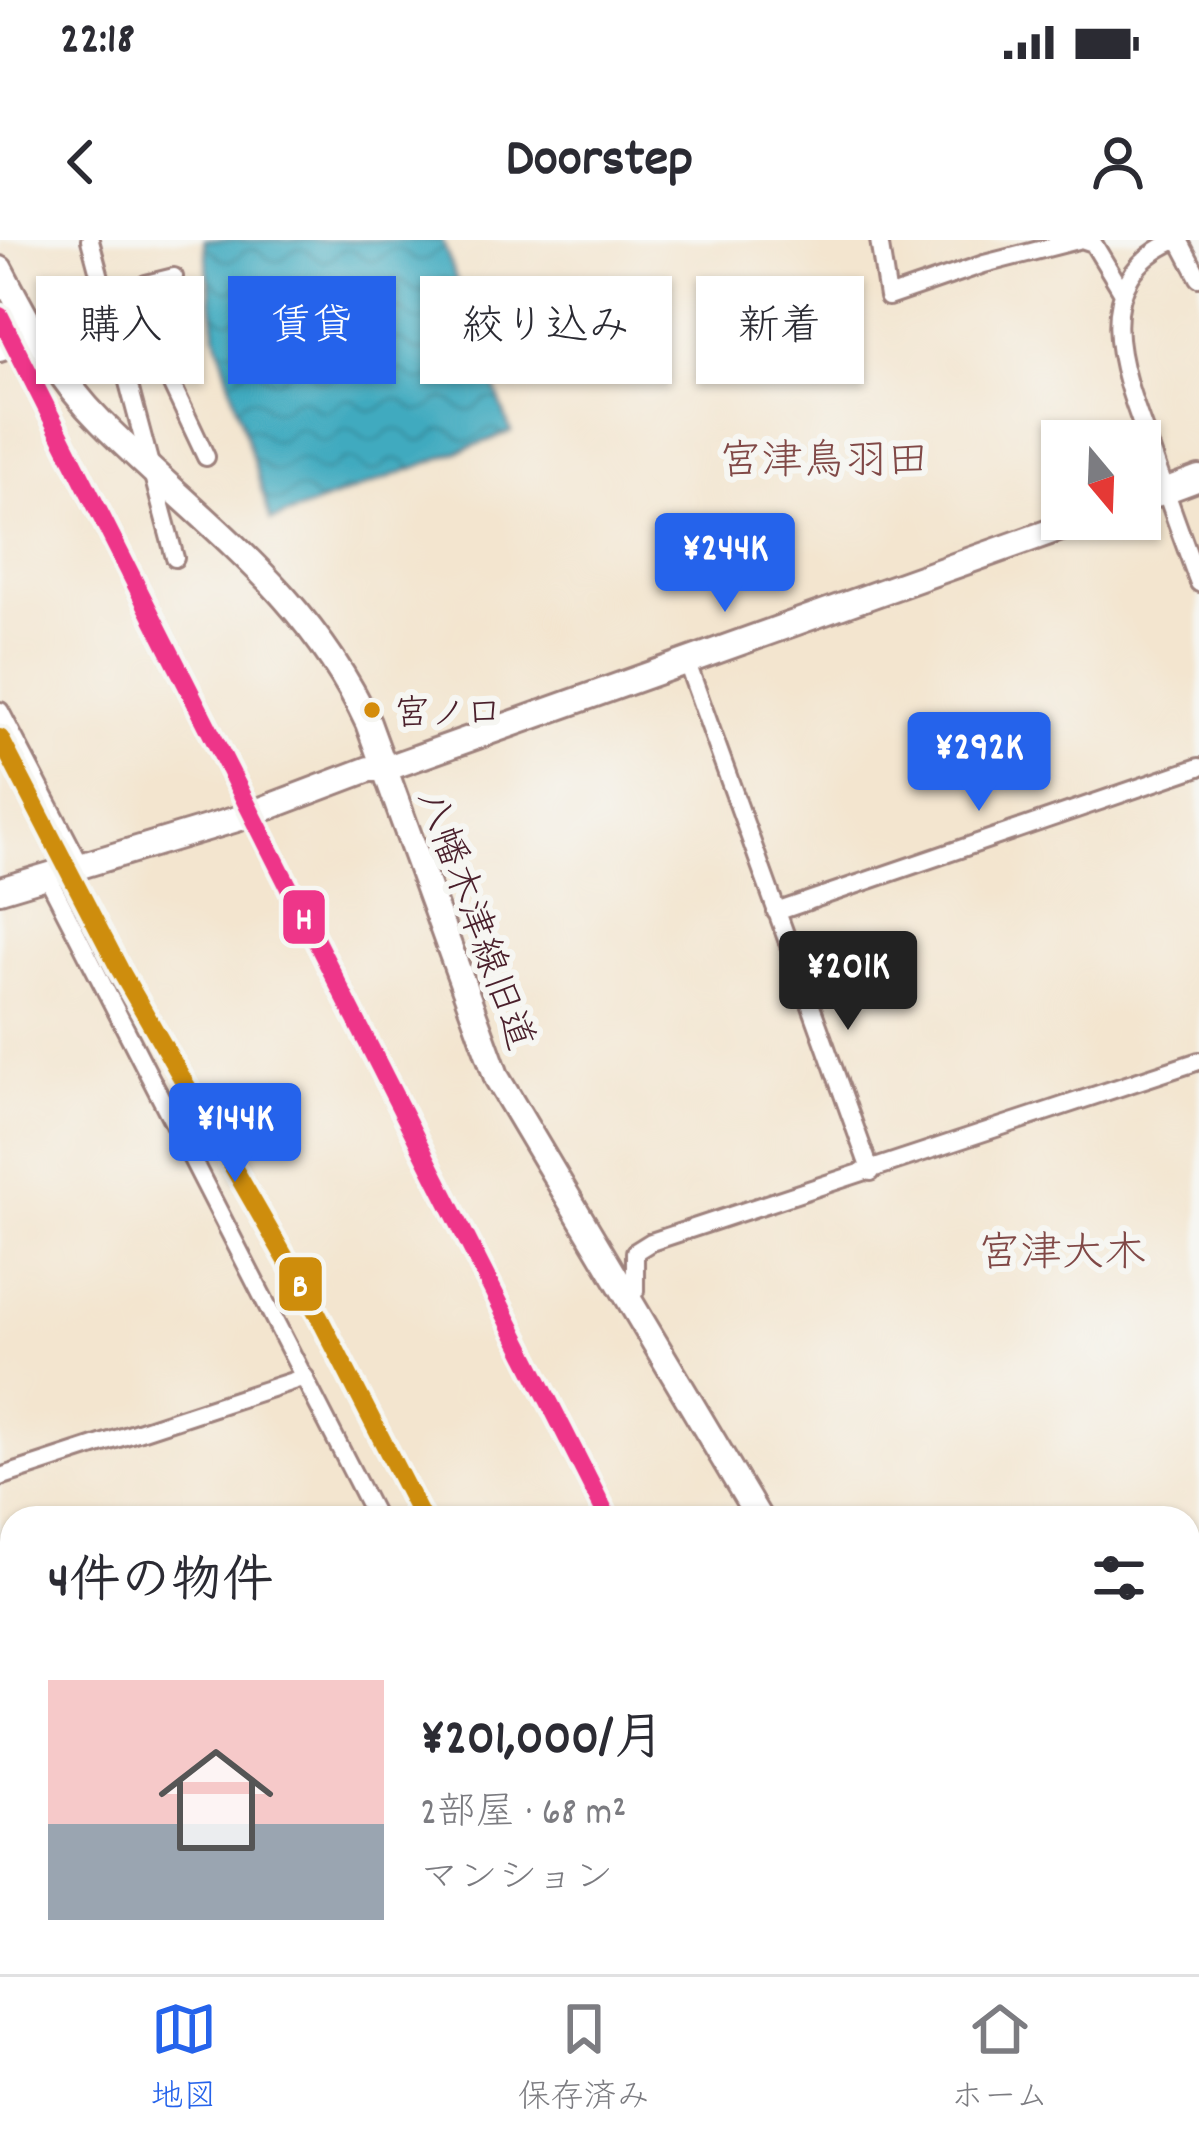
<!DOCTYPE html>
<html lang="ja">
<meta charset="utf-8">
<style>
body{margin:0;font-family:Dekko,"Klee One",sans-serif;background:#f2f2f3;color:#2b2b33;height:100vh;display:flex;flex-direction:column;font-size:45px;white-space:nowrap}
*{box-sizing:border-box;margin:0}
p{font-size:39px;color:#7c7c81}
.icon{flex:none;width:66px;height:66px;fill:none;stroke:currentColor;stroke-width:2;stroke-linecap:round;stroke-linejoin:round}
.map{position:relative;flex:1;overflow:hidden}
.panel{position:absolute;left:0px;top:1266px;width:1200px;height:468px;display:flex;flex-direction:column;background:#fff;border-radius:36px 36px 0 0;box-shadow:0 3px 9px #0004}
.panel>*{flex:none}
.top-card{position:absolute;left:36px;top:36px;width:1128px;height:108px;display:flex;gap:24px}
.needle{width:78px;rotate:161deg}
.controls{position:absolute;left:1041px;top:180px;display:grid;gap:24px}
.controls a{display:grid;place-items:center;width:120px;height:120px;border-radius:0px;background:#fff;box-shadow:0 3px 9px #0004;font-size:60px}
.price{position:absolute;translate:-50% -102px;padding:0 27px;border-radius:12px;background:#2563eb;color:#fff;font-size:39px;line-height:78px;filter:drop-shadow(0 3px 6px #0008)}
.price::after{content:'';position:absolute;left:50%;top:72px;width:36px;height:27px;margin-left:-18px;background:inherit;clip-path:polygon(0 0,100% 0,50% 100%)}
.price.on{background:#222;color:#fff}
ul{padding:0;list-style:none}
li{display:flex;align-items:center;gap:36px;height:300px;padding:0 48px}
li span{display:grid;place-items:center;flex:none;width:336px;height:240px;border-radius:0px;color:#555}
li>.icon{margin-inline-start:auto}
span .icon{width:144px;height:144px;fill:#fffc;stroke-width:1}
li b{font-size:51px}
h2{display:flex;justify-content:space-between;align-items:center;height:144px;padding:0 48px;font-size:51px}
.tag{padding:0 42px;border-radius:0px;background:#fff;box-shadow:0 3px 9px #0004;font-size:42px;line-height:108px}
.tag.on{background:#2563eb;color:#fff}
.status{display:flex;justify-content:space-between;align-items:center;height:84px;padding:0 60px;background:#fff;direction:ltr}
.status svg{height:33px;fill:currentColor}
header{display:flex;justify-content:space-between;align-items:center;height:156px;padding:0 48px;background:#fff;font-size:54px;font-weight:700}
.tabs{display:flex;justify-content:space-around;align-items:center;height:168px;border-top:3px solid #e1e1e2;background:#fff;font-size:33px;color:#7c7c81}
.tabs a{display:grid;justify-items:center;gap:6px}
.tabs .on{color:#2563eb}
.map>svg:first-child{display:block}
</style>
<div class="status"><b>22:18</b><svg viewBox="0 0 49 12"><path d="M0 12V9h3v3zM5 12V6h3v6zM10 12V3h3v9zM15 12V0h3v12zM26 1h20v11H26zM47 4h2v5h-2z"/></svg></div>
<header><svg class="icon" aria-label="back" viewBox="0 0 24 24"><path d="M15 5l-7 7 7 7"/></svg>Doorstep<svg class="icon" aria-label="person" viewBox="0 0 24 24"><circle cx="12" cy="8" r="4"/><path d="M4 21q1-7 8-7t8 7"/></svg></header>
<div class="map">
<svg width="1199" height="1734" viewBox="0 0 1199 1734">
<defs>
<pattern id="water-waves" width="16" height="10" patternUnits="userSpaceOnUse" patternTransform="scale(3)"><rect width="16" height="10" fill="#3faabf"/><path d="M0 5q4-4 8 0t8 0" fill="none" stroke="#378a9b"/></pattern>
</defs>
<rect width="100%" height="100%" fill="#f6f6f2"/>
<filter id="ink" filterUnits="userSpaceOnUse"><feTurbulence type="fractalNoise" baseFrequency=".00833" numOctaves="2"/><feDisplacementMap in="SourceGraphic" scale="24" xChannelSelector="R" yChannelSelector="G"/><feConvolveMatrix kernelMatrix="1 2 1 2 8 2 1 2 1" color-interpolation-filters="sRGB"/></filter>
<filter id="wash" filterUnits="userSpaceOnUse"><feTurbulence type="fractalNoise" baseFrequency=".004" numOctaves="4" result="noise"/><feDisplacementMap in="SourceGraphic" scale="48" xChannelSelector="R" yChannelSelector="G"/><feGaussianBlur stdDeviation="2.7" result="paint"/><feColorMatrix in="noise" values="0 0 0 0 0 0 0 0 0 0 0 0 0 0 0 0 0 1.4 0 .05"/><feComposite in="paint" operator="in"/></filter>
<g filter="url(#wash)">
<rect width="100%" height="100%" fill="#f3e5cf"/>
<!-- water -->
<path fill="url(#water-waves)" stroke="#446475" stroke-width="3" d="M204,0H442L511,192L271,281L215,92Z"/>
</g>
<g filter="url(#ink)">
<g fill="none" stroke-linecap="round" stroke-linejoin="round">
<!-- street casing -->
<g stroke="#9e827d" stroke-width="22">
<path id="street" d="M90,0L175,318
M879,0L888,57L984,24L1078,0
M1084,0L1093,3L1123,53
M1176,0C1081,41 1126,141 1152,212C1167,256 1183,300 1199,343
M1179,0L1199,38
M132,69L146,44L174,37
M0,113L132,69L138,73L206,217
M686,420L871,932
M0,471L81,626
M47,636L376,1278
M776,672L1199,527
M629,1059L635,1051V1012L651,1002L1199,821
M0,1237L305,1137
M1188,1453L1199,1485
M0,1540L12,1578
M0,1640L12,1656
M63,1722L73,1734
M603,1722L610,1734"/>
</g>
<!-- secondary casing -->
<g stroke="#9e827d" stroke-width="30">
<path id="secondary" d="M0,29C29,84 56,137 101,182C199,280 308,352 368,483L497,838L759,1278
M1140,260L1199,238
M0,650L237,579L369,529H385L1086,279
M992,1722L997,1734"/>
</g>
<!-- street -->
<use href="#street" stroke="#fff" stroke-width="16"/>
<!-- secondary -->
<use href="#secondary" stroke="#fff" stroke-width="24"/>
<!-- rail-1 casing -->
<g stroke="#f6f6f2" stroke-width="27">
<path id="rail-1" d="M0,76L608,1278"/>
</g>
<!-- rail-2 casing -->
<g stroke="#f6f6f2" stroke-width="27">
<path id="rail-2" d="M0,498L120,730L318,1075L422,1278"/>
</g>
<!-- rail-1 -->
<use href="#rail-1" stroke="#ee3689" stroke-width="18"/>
<!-- rail-2 -->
<use href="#rail-2" stroke="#ce8d0c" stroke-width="18"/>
</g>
</g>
<!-- markers -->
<circle fill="#d48b09" stroke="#f6f6f2" stroke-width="4.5" cx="372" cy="470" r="10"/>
<g text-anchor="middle" stroke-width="12" stroke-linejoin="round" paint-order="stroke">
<!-- bus labels -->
<g font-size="36" fill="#4a1f2b" stroke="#f6f6f2" text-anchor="start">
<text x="394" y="484">宮ノ口</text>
</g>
<!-- street labels -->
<g font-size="39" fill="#4a1f2b" stroke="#f6f6f2">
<text transform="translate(478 679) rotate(70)" y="14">八幡木津線旧道</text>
</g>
<!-- neighbourhood labels -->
<g font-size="42" fill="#814947" stroke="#f6f6f2">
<text x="824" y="233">宮津鳥羽田</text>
<text x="1062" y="1025">宮津大木</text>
</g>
</g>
<g stroke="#f6f6f2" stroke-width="4.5">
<rect x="281" y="648" width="46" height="58" rx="12" fill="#ee3689"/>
<rect x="277" y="1015" width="47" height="58" rx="12" fill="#ce8d0c"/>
</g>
<g font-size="33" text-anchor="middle" font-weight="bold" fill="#fff">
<text x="304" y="689">H</text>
<text x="300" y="1056">B</text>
</g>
</svg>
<div class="controls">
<a><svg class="needle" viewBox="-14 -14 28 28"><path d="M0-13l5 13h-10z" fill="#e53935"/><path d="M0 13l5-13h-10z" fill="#7c7c81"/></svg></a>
</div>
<b class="price" style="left:725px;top:375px">¥244K</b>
<b class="price" style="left:979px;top:574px">¥292K</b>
<b class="price on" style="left:848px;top:793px">¥201K</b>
<b class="price" style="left:235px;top:945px">¥144K</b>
<div class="top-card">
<a class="tag">購入</a>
<a class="tag on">賃貸</a>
<a class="tag">絞り込み</a>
<a class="tag">新着</a>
</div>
<section class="panel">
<h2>4件の物件<svg class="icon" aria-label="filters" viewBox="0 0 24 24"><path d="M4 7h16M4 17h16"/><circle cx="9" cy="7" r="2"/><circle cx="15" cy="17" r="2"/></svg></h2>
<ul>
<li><span style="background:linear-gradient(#f6c9c9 60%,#9aa5b1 0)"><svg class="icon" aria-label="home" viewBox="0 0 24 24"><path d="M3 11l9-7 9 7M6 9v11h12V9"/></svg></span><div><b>¥201,000/月</b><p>2部屋 · 68 m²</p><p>マンション</p></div></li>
</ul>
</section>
</div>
<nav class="tabs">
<a class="on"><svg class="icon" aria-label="map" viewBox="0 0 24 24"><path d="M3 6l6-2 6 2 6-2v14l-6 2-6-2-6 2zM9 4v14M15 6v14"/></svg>地図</a>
<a><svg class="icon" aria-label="saved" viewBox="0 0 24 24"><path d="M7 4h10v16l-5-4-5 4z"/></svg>保存済み</a>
<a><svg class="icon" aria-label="home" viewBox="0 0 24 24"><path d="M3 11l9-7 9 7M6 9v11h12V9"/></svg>ホーム</a>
</nav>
